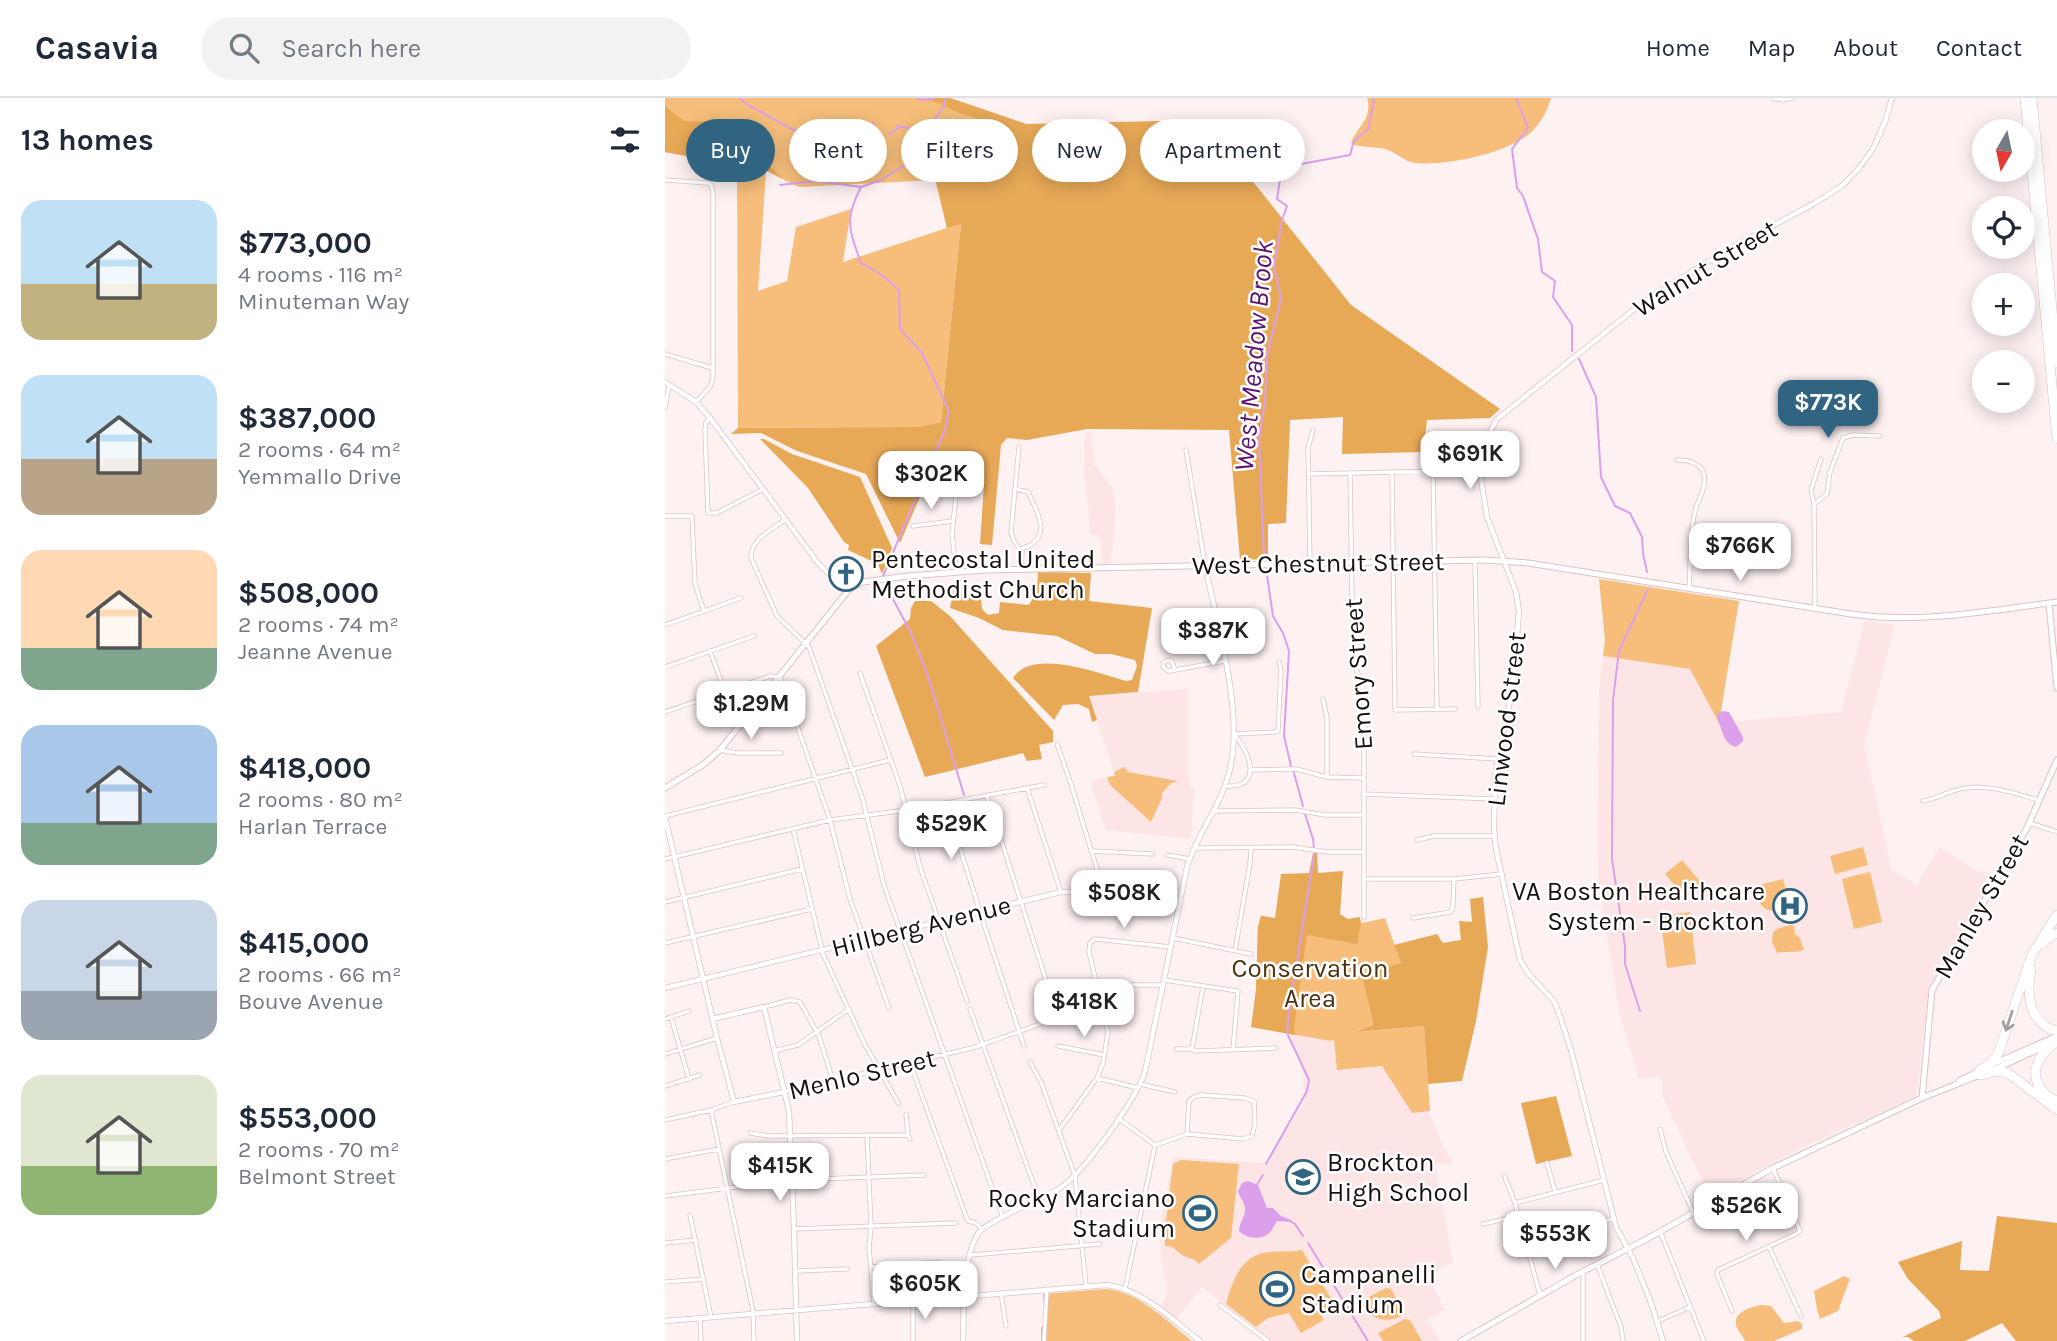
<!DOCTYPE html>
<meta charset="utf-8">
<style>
body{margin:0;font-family:Karla,sans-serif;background:#f2f2f3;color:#1f2937;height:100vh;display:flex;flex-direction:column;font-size:26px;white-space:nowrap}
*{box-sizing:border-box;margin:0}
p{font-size:23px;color:#747a83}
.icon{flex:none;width:38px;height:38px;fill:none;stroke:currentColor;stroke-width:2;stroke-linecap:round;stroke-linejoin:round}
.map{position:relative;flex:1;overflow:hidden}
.sheet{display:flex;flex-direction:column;background:#fff;width:665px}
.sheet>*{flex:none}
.top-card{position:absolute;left:21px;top:21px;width:665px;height:63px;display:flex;gap:14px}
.needle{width:46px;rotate:189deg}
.buttons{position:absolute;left:1307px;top:21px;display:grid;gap:14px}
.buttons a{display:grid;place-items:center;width:63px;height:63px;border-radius:50%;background:#fff;box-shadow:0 4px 18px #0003;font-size:35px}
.price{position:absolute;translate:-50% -60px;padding:0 16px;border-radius:14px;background:#fff;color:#222;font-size:23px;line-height:46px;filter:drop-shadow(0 2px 4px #0008)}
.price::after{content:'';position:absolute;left:50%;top:42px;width:21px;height:16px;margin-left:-10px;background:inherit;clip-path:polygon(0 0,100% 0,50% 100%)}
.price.selected{background:#316481;color:#fff}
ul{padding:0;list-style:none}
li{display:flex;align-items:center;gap:21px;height:175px;padding:0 21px}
li span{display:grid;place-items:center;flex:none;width:196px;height:140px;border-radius:21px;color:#555}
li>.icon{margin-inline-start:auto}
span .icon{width:84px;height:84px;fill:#fffc;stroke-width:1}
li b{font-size:30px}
h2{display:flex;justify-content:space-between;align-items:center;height:84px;padding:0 21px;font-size:30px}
.chip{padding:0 24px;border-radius:32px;background:#fff;box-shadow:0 4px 18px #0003;font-size:24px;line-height:63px}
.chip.selected{background:#316481;color:#fff}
header{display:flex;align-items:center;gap:42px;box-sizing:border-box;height:98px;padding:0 35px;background:#fff;border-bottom:2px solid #e0e1e3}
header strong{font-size:33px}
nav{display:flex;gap:38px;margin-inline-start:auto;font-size:24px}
.search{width:490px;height:63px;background:#f2f2f3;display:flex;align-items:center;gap:18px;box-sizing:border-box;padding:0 24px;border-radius:38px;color:#747a83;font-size:26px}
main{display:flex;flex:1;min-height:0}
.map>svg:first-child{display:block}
</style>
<header>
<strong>Casavia</strong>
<div class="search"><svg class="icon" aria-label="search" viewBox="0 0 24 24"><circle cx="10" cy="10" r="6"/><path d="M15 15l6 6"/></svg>Search here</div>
<nav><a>Home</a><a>Map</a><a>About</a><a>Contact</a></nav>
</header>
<main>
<section class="sheet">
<h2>13 homes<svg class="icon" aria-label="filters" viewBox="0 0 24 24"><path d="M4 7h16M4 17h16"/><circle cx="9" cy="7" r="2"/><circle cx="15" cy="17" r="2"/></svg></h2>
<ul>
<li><span style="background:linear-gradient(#bfe0f5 60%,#c2b280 0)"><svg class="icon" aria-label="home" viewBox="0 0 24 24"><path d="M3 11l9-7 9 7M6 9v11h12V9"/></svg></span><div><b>$773,000</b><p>4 rooms · 116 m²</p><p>Minuteman Way</p></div></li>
<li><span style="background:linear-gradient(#bfe0f5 60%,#b9a48a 0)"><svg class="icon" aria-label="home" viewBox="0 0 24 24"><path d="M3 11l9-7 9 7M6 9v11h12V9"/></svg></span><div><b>$387,000</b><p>2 rooms · 64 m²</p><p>Yemmallo Drive</p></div></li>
<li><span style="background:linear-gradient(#ffd9b3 70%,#7fa58c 0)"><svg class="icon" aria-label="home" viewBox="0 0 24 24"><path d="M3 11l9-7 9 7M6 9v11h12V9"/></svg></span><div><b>$508,000</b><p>2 rooms · 74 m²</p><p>Jeanne Avenue</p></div></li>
<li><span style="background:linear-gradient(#a9c7e8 70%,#7fa58c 0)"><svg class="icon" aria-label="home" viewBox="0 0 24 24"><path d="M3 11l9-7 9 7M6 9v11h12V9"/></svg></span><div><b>$418,000</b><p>2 rooms · 80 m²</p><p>Harlan Terrace</p></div></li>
<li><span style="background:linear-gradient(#c9d6e8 65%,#9aa5b1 0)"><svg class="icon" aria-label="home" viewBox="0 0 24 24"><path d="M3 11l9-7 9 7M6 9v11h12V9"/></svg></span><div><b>$415,000</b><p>2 rooms · 66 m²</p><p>Bouve Avenue</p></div></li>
<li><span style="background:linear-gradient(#dfe7d0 65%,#8fb573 0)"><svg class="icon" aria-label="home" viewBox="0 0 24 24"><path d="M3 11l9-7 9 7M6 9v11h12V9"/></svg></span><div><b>$553,000</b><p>2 rooms · 70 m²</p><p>Belmont Street</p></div></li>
</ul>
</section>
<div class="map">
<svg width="1392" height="1243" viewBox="0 0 1392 1243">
<rect width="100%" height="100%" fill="#fdf1f2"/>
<!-- built -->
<path fill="#fde5e6" d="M421,334L426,335L430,367L447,390L451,407L446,468H439L435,438L424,436L425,424L420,387L419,345Z
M1200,522L1230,527L1199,646L1227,772L1252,787L1274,749L1327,782L1264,892L1251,998L1113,1061L1045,1100L998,999L996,978L974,981L955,918L934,787L932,751L934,592L938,558L1025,571L1055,625L1176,614Z
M523,591V671L526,691L531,690L528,698L526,741L441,732L425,683L450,677L424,598Z
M626,936L666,943L670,942L672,972L718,968L747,1015L763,1014L787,1066H770L788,1165L767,1174L763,1180L780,1212L763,1222L775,1243H607L537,1189L511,1221L495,1209L503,1195L495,1154L496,1123L508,1059L601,1065L639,1004L638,973Z"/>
<!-- green -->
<path fill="#f6be7a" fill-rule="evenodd" d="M0,0H285L361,26L386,27L296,126L276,324L253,329L73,330L72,68L0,54ZM101,73L134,89L270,82L282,130L178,164L186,111L131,129L122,183L93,193Z
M702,0H886C882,14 875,27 864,36C840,56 780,68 750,65C738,63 731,54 720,51C710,49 699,49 688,47L686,45C692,29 708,21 702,0Z
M934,481L1074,503L1054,625L1025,571L938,558L940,542Z
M459,669L463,674L513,683L506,685L497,695V700L486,724L445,687L442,679L450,678L449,674Z
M1198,749L1203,767L1170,776L1165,758Z
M1017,762L1038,787L1021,801L1000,776Z
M1205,774L1217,824L1189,831L1177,781Z
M1118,781L1126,810C1100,816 1095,813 1090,788Z
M1025,814L1031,866L1002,870L995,818Z
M596,818L675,830L720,820L736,865L709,928L695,934L759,928L765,1013L747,1015L717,968L672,972L669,942L666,943L587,929L591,892L593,829Z
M1126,827L1129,828L1130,836L1135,840L1139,852C1129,855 1121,853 1112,855L1107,844L1108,834L1114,830Z
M516,1062L574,1066L566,1140L534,1166C529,1160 526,1161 519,1158C511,1154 510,1148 500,1148V1130L508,1066Z
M637,1152L670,1207L655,1216L659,1222L636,1235L624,1215L603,1220L591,1229L561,1206C567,1185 575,1160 598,1155C611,1152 625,1155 637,1152Z
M1179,1178L1185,1181L1184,1183L1173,1213L1155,1221L1152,1211L1149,1193Z
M721,1190L726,1191L740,1216C722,1227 705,1222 694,1204Z
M441,1191C474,1194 502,1223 527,1243H376V1229L380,1228L378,1196Z
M1097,1207L1106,1208L1119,1225L1133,1223L1137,1226V1231L1109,1243H1080C1078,1238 1072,1232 1071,1227C1068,1214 1088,1208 1097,1207Z
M740,1221L745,1222L757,1243H718L713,1235Z"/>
<!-- forest -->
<path fill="#e8a957" d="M261,0H285L361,26L539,22L686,207L835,311L825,320L762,322L758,354L677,356L678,319L625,322L621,425L603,426V461L575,462L564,332L422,331L362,342L342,340L336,347L327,447L315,446L319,386L307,360L294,353L268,369L235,445L201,376L132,353L96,335L66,336L73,330L253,329L276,324L296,126L282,130L271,82C295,83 305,84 319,62C322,58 324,52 328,48C332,43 336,41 339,35L335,28L295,15Z
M0,8L19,23L49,24L87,52L118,81L101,72L0,54Z
M95,341H99L127,356L195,379L227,450L217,476L213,466L183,452L184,447L179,444L143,390Z
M373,474L426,475L424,503L487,510L473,594L424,598L432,622L427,624L424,611L413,606L398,607L389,622L348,580C367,549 435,576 462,583L467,582L472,568L470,562L446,556H430L392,538L338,532L314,520L285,510L289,490L316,500L317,511L323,517L334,515L335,504L364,507L372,493Z
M250,503H266L285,518L388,633V644L374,647L377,661L362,663L358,655L260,679L211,548L245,521L246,510Z
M648,755H652L653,775L678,773L675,816L683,821L695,819L696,825L692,846L642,837L629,930L630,937L586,929L591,892L593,829L596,818L610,820L616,776L644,775Z
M818,799L823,849L811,923L797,983L763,986L759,928L692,934L709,927L697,878L736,865L729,847L772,836L778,845L796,842L794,823L807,824L805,801Z
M891,998L907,1058L871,1066L856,1005Z
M1332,1118L1392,1125V1243H1351L1337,1225L1300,1243H1249L1243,1239H1238L1276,1220L1274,1213L1243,1181L1233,1164L1297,1143L1295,1172L1324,1173Z"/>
<!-- water -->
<path fill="#db9feb" d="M1058,613L1064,614L1078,639V643L1071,649C1058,646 1057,630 1052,620L1053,616Z
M583,1083L593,1087L602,1110H608L616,1118L626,1122V1124L612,1123C610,1126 608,1130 606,1133C598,1143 582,1141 574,1133C574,1125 581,1118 580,1110C580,1104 574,1099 573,1093L577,1085Z"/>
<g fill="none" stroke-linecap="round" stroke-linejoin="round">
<!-- stream -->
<path stroke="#db9feb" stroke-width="2" d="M75,0L80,5L139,38L151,37L161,33L182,29L192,30L209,25
M251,0L259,2L270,0
M851,0L863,30L847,51L852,90L858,98L873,141L877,174L890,183L888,199L907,227V253
M231,28L264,33
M224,36L235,29
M115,87L151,83L196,89
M914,261L931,299L936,379L950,408L965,415L977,439L978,455L982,474
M599,460L594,340L600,303L602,258L616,200L609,169L617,122L622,108L612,101L615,81L625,68L685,57L689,43L703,31L709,4L707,0
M601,471L608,518L618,535L624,553L619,638L626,668
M218,478L280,332L284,313L257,255L235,231L234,192L217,177L196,165C184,131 179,122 196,89L216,82L256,57L268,23L280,7V0
M220,486L247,537L264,581L299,697
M629,675L638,708
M640,716L648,741L649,750
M975,913L960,866V848L947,761L948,602L954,553L983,491
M601,1066L642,993L644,982L622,935L624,913L649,757
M591,1088L598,1077
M625,1123L630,1126L638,1138
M643,1145L703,1243"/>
<!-- minor casing -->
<g stroke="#dfc2c4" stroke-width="5">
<path id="minor" d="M1108,0L1118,2L1127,0
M0,82L43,85L46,87L48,94V280L45,289L31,304
M0,256L47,270
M0,310L4,288
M45,320L41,324L40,332L43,415H52L98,391
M354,349L346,434L349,443L357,454L356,472
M521,352L540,467
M1012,362C1023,362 1035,364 1039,376C1042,389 1033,402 1030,413C1024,436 1026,466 1024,490
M727,374L730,612L790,611
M768,374L772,612
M685,375L688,561C690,574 698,582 699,596V819
M644,376L778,373
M350,391L363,394C373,415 389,441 356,451
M1149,406L1162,396L1165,374L1178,340L1188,337L1215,338
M0,418H27L30,486L39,513
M121,421C107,432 85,441 86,460L112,518L144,549L197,699L219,787L338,1120
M248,428L288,423
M810,462L813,609
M645,465L643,350L648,332
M291,474L287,436L292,388L290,383H283L281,388L283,391L291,393
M1150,510L1149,406L1146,392L1156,361
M0,527L76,500
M45,553L60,593
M0,569L89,538
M510,572L507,564L504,562L499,564L498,569L503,573H505L560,563
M195,575L235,688L255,769L302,903
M658,601L662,620V679
M0,614L105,578L113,579L116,581L165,722L185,801L224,910
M569,636L610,634L613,633L616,572L614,564
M392,646L405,683L439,794
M55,652L72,655H116
M749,656L833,661
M586,672L631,671L662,679L698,680
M560,688C599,691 585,654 569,636
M362,690L396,794
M698,696L829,701
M1258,703C1271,701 1282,694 1295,691C1321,685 1349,695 1373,702
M281,705L315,814L359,948
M549,713L630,712L660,717H698
M0,718L225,662
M1365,725L1392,734
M128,731L158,856L199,945L234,1006
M752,742L769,738H829
M530,750L628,749L662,754H699
M427,753L488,756
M502,757L525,761
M0,761L165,722L242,712L379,687
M699,781H789L837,776
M0,804L137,771
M748,820L786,814L788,808L789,781
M508,840L586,856
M0,845L147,811
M570,853L585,765L586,750
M499,882L573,893L568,952
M431,883L460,887H498
M99,909L125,902L135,904L154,938L168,983
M305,911L374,1101
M6,919L24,981
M0,921L24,913
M393,948L439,957
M511,951H527L530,953L611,950
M527,951L538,888
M109,953L133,947L184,911
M0,956L52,940
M365,964L376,984L410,1078L421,1188
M245,965L302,1121L303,1123L311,1125L317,1131
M432,980L438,965L443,934L424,854L425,845L430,841L506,849
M475,986L510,994
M0,988L35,977
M119,994L311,949L386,922L391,915L389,907L322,698
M536,997L580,1000L589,1003L590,1026L587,1038L578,1041L522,1036L524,1003L529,999Z
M46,1012L88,1213L89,1243
M241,1016L243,1037
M453,1020L490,1047
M0,1022L46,1012L69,1004
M995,1031L1001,1054L1028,1114
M394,1032L432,980L473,990
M85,1035L103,1038L243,1037L245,1041
M202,1038L206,1128L204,1150L209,1206
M491,1047L522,1036
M0,1061L54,1051
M882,1065L890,1093
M839,1077L850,1105L875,1197
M0,1098L127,1082L259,1077
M850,1105L939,1082
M413,1106L448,1102
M25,1117L46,1219
M818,1126L853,1118
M129,1131L291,1125
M995,1133L1039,1243
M861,1144L948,1121
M0,1145L31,1142
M1104,1149L1136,1218
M306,1157L435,1146
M932,1166L956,1229L958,1243
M206,1169L274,1164L279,1167
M131,1173L182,1171
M0,1184L39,1181
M460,1191L490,1047
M336,1195L341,1228
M248,1203V1243
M555,1207L603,1243
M1067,1213L1052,1176L1053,1172L1131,1136L1135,1133L1108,1070
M35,1220L36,1243
M993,1223L1025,1209
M379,1243L382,1191
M918,1243V1173"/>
</g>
<!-- tertiary casing -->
<g stroke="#dfc2c4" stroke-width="6">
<path id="tertiary" d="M0,284L31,304L45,320L153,465L163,475L186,489
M0,719L52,940L69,1004L119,994
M0,890L396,794H439L515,803
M47,921L99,909L124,1013L129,1131L132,1243
M0,1223L442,1187C478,1192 507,1221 535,1243
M298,1243C299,1212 297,1165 312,1137C320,1123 378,1101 395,1090C420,1073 470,1003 480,974L522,769C532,736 555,709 564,675C580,617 552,526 540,467
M998,1243L985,1202L968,1160L951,1129L906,952L895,918L889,903L863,875L855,862L831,751L829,732L830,678L848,588L854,513L851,494L822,419L815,375V360L818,347L832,321L967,213L994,194L1059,154L1150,105L1178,87L1195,69L1209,49L1220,24L1227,0"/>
</g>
<!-- secondary casing -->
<g stroke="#dfc2c4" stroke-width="7">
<path id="secondary" d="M1384,505L1392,590
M0,690L39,666L55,652L186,489L198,484L243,478L321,472L819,462L863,465L1186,516C1255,526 1323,513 1392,504
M1328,966L1392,938
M1328,972L1383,947
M1294,983L1316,972
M1257,1000L1267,892L1362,730L1392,662
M796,1243L913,1176L980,1142L1108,1070L1257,1000L1315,977"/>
</g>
<!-- motorway casing -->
<g stroke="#dfc2c4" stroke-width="10">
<path id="motorway" d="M1360,0L1392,341
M1367,0L1392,265
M1377,846L1384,839L1392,835
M1366,871C1361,896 1364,926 1392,933
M1392,944C1366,959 1361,989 1392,1003
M1315,972L1325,966L1333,956L1367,856L1392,817
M1315,977L1333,973L1343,975L1392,1012"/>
</g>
<!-- minor -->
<use href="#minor" stroke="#fff" stroke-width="3.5"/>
<!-- tertiary -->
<use href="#tertiary" stroke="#fff" stroke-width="4.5"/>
<!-- secondary -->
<use href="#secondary" stroke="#fff" stroke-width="5"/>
<!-- motorway -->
<use href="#motorway" stroke="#fff" stroke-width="9"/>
</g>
<!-- one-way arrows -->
<defs><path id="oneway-shaft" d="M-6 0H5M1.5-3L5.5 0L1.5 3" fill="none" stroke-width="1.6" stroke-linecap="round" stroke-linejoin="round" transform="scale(1.75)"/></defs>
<use stroke="#a39f9f" href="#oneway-shaft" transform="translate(1344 923) rotate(108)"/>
<!-- icons -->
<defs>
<g id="church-ring" transform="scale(1.75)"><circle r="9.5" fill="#fff" stroke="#316481" stroke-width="1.5"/><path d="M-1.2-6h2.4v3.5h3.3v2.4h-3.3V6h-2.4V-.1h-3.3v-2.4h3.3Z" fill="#316481"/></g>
<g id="hospital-ring" transform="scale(1.75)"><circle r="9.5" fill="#fff" stroke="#316481" stroke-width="1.5"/><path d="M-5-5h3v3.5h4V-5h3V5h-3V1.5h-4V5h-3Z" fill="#316481"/></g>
<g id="school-ring" transform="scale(1.75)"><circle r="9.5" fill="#fff" stroke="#316481" stroke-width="1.5"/><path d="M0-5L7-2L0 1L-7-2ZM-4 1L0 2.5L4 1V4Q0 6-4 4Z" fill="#316481"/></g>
<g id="stadium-ring" transform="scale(1.75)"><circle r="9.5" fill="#fff" stroke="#316481" stroke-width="1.5"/><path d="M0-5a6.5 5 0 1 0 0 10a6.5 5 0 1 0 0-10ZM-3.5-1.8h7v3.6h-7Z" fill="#316481"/></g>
</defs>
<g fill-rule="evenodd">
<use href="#church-ring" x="181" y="476"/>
<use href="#hospital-ring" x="1125" y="808"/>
<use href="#school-ring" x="638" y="1079"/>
<use href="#stadium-ring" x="535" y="1115"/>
<use href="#stadium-ring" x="612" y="1191"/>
</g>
<g text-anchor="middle" stroke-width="5" stroke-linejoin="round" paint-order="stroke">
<!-- street labels -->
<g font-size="26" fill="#180f0f" stroke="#fff">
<text transform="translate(1040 170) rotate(-31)" y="9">Walnut Street</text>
<text transform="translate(653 465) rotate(-1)" y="9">West Chestnut Street</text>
<text transform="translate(693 576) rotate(-94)" y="9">Emory Street</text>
<text transform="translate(841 621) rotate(-83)" y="9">Linwood Street</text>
<text transform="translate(1316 808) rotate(-60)" y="9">Manley Street</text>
<text transform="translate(256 828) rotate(-14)" y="9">Hillberg Avenue</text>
<text transform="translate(197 976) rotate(-13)" y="9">Menlo Street</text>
</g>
<!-- poi labels -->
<g font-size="26" fill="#180f0f" stroke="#fff" text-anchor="start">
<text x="206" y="470">Pentecostal United<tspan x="206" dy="30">Methodist Church</tspan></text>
<text x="1100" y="802" text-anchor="end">VA Boston Healthcare<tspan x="1100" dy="30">System - Brockton</tspan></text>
<text x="662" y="1073">Brockton<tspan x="662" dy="30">High School</tspan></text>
<text x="510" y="1109" text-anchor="end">Rocky Marciano<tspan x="510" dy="30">Stadium</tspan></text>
<text x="636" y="1185">Campanelli<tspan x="636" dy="30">Stadium</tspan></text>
</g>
<!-- park labels -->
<g font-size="26" fill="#4d3310" stroke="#fff">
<text x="645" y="879">Conservation<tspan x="645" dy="30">Area</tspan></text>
</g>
<!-- water labels -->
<g font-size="28" font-style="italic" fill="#5d136e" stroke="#fff">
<text transform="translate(588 258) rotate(-85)" y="10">West Meadow Brook</text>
</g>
</g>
</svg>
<div class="buttons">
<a><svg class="needle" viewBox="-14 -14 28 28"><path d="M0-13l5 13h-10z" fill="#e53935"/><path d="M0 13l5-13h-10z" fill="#747a83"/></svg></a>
<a><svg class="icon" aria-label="locate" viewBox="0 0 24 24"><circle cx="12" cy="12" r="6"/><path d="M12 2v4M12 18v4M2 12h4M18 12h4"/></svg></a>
<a>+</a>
<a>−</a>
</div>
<b class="price selected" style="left:1163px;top:342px">$773K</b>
<b class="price" style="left:805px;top:393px">$691K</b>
<b class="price" style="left:266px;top:413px">$302K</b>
<b class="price" style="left:1075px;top:485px">$766K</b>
<b class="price" style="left:548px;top:570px">$387K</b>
<b class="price" style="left:86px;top:643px">$1.29M</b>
<b class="price" style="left:286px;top:763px">$529K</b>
<b class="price" style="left:459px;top:832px">$508K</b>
<b class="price" style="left:419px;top:941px">$418K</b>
<b class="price" style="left:115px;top:1105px">$415K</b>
<b class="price" style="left:1081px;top:1145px">$526K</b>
<b class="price" style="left:890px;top:1173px">$553K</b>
<b class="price" style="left:260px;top:1223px">$605K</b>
<div class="top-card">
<a class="chip selected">Buy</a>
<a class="chip">Rent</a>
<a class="chip">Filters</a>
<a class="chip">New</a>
<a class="chip">Apartment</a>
</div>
</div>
</main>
